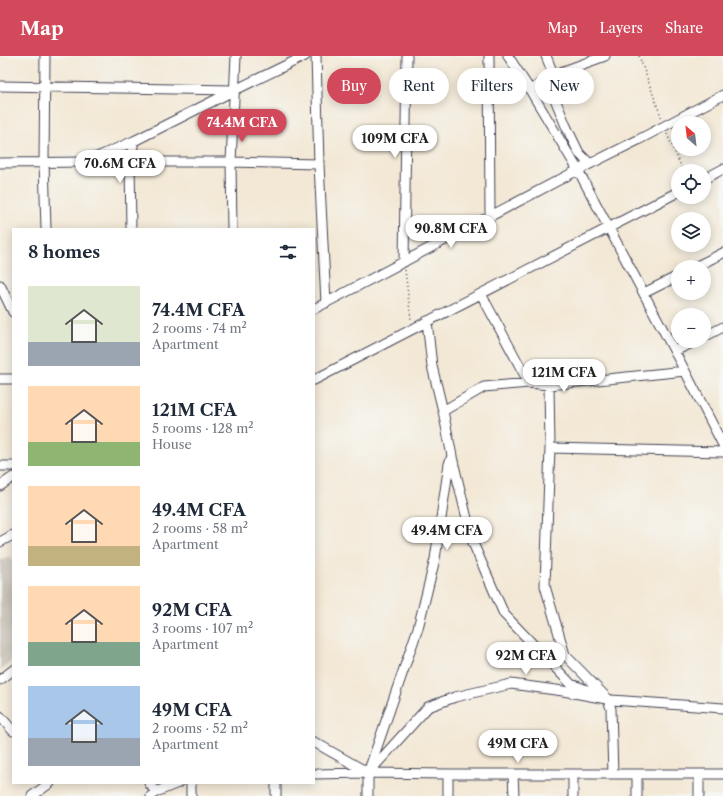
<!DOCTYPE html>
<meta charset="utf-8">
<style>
body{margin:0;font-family:"Libre Caslon Text",serif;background:#f6f6f7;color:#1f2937;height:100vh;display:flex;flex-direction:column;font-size:15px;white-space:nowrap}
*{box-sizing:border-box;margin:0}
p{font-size:13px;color:#747a83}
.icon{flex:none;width:22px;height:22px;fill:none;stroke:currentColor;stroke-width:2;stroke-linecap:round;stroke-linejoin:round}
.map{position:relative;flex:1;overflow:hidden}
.sheet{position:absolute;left:12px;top:172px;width:303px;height:556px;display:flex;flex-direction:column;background:#fff;border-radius:0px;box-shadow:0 2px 10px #0003}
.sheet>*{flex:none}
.guide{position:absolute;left:327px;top:12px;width:336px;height:36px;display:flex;gap:8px}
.needle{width:26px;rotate:332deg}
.fabs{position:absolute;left:671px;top:60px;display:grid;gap:8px}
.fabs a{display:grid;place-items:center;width:40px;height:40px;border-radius:50%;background:#fff;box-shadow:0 2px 10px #0003;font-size:20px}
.price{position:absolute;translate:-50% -34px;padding:0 9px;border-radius:14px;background:#fff;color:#222;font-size:13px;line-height:26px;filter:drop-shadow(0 1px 2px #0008)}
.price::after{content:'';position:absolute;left:50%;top:24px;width:12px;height:9px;margin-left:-6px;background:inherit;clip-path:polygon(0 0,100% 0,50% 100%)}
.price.current{background:#d1495b;color:#fff}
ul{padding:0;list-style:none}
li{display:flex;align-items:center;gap:12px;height:100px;padding:0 16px}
li span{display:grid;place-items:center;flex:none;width:112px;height:80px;border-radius:0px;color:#555}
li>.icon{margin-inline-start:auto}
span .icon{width:48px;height:48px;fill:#fffc;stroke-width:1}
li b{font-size:17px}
h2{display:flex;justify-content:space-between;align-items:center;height:48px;padding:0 16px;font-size:17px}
.chip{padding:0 14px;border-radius:18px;background:#fff;box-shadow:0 2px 10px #0003;font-size:14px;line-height:36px}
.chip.current{background:#d1495b;color:#fff}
header{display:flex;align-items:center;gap:24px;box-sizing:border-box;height:56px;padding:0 20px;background:#d1495b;color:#fff}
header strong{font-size:19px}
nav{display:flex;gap:22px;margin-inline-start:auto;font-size:14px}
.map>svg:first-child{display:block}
</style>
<header>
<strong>Map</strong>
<nav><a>Map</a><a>Layers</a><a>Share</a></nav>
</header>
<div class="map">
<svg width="723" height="740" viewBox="0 0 723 740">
<rect width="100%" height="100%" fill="#f6f6f2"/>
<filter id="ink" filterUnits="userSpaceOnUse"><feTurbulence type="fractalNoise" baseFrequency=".025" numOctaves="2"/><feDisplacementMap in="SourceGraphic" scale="8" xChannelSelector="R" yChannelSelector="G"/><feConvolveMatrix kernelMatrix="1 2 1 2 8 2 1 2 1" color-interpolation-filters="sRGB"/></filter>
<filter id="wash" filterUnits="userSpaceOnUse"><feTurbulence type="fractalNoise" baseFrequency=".012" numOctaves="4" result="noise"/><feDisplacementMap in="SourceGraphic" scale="16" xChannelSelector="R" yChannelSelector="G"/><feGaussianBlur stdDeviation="0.9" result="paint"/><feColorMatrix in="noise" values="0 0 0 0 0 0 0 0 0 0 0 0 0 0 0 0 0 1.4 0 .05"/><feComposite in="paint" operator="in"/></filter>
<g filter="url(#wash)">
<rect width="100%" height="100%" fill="#f3e8d5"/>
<!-- industrial -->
<path fill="#c9c3b8" d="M10,500L13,504V604L0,614V504Z"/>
</g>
<g filter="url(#ink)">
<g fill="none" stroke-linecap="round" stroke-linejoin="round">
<!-- minor casing -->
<g stroke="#414052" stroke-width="11">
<path id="minor" d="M45,0L44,106L46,173
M316,0L319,108L326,247
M489,0L490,161
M508,0L530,34L578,114L685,315L723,389
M546,0L554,20L555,43L566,70L579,97L590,108
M0,30L233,34
M530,34L561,16L605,0
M88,105L134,85L235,34L305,0
M0,107L85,106H231L319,108
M704,123L723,113
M131,173L130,106L134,85
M232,173L231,106L236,0
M404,206L407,0
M695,211L723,197
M0,229L13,256
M644,237L678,220
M481,238L529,327
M314,253L578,114L638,84L723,39
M704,281L723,271
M675,295L696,285
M0,323H13
M314,324L678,136
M549,329L550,392L545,530L565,599L608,643L611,653L613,718
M443,355L484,331L529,327L549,329L685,315
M550,392L723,396
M452,401L473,487L504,558L571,628L592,636
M0,410H13
M0,430L13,421
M0,486L13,479
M0,624L13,614
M0,660L13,675
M314,686L367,716
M371,714L428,651L455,641L511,628L563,635L612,644L723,652
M314,718L368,717L448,718H723
M448,718V740
M513,718L514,740
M637,718V740
M699,718V740
M149,727L156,736
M276,727V740
M32,740L50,727
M151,740L156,736L178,727
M191,740V727
M368,740V717L418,572L435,503L449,408L452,400L443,355L432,310L427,265
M573,740V718"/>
</g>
<!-- path -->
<path stroke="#414052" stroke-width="1.5" stroke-dasharray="1 3" stroke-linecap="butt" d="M639,0L662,63
M667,78L683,115
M405,214L411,264"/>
<!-- minor -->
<use href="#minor" stroke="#fff" stroke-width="9"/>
</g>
</g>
</svg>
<div class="fabs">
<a><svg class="needle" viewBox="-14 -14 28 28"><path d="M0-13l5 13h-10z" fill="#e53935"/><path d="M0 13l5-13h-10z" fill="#747a83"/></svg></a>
<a><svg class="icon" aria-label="locate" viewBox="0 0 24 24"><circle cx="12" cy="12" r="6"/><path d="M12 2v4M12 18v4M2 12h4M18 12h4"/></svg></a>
<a><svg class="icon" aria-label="layers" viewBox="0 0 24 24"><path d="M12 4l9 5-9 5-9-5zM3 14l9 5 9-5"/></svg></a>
<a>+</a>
<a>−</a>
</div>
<b class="price current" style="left:242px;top:87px">74.4M CFA</b>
<b class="price" style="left:395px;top:103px">109M CFA</b>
<b class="price" style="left:120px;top:128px">70.6M CFA</b>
<b class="price" style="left:451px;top:193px">90.8M CFA</b>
<b class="price" style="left:564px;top:337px">121M CFA</b>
<b class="price" style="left:447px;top:495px">49.4M CFA</b>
<b class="price" style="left:526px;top:620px">92M CFA</b>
<b class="price" style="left:518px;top:708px">49M CFA</b>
<div class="guide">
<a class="chip current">Buy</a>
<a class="chip">Rent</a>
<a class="chip">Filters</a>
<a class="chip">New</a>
</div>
<section class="sheet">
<h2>8 homes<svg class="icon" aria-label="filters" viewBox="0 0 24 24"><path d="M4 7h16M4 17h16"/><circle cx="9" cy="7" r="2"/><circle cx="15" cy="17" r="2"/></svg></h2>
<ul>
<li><span style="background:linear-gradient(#dfe7d0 70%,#9aa5b1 0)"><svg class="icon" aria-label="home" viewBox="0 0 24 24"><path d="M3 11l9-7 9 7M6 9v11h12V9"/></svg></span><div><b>74.4M CFA</b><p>2 rooms · 74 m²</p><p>Apartment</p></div></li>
<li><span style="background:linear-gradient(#ffd9b3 70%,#8fb573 0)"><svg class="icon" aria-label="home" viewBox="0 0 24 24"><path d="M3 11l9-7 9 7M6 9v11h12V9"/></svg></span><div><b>121M CFA</b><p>5 rooms · 128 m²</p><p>House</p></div></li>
<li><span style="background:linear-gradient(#ffd9b3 75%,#c2b280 0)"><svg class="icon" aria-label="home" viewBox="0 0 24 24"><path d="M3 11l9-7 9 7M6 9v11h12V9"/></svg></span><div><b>49.4M CFA</b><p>2 rooms · 58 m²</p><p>Apartment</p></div></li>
<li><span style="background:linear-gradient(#ffd9b3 70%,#7fa58c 0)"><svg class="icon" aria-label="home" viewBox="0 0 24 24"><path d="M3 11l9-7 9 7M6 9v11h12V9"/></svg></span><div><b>92M CFA</b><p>3 rooms · 107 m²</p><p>Apartment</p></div></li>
<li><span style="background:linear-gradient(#a9c7e8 65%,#9aa5b1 0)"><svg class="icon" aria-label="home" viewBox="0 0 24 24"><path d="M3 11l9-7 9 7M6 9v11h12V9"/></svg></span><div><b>49M CFA</b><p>2 rooms · 52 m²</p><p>Apartment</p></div></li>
</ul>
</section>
</div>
